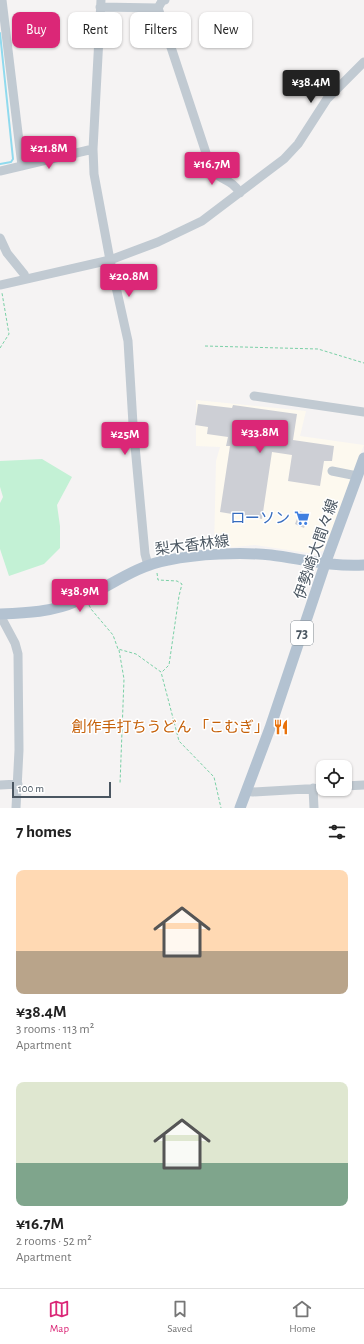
<!DOCTYPE html>
<meta charset="utf-8">
<style>
body{margin:0;font-family:"Alegreya Sans","Noto Sans JP",sans-serif;background:#f2f2f2;color:#222;height:100vh;display:flex;flex-direction:column;font-size:15px;white-space:nowrap}
*{box-sizing:border-box;margin:0}
p{font-size:13px;color:#767676}
.icon{flex:none;width:22px;height:22px;fill:none;stroke:currentColor;stroke-width:2;stroke-linecap:round;stroke-linejoin:round}
.map{position:relative;height:808px;overflow:hidden}
.sheet{display:flex;flex-direction:column;background:#fff;flex:1}
.sheet>*{flex:none}
.banner{position:absolute;left:12px;top:12px;width:340px;height:36px;display:flex;gap:8px}
.controls{position:absolute;left:316px;top:760px;display:grid;gap:8px}
.controls a{display:grid;place-items:center;width:36px;height:36px;border-radius:8px;background:#fff;box-shadow:0 1px 3px #0004;font-size:20px}
.scale{position:absolute;left:12px;bottom:10px;width:99px;box-sizing:border-box;padding-left:4px;border:2px solid #4a5661;border-top:0;font-size:11px;line-height:14px;white-space:nowrap;color:#4a5661;-webkit-text-stroke:3px #fff;paint-order:stroke}
.price{position:absolute;translate:-50% -34px;padding:0 9px;border-radius:4px;background:#db2777;color:#fff;font-size:13px;line-height:26px;filter:drop-shadow(0 1px 2px #0008)}
.price::after{content:'';position:absolute;left:50%;top:24px;width:12px;height:9px;margin-left:-6px;background:inherit;clip-path:polygon(0 0,100% 0,50% 100%)}
.price.current{background:#222;color:#fff}
ul{padding:0;list-style:none}
li{display:grid;align-content:center;gap:8px;height:212px;padding:0 16px}
li span{display:grid;place-items:center;height:124px;border-radius:8px;color:#555}
li>.icon{margin-inline-start:auto}
span .icon{width:72px;height:72px;fill:#fffc;stroke-width:1}
li b{font-size:17px}
h2{display:flex;justify-content:space-between;align-items:center;height:48px;padding:0 16px;font-size:17px}
.pill{padding:0 14px;border-radius:8px;background:#fff;box-shadow:0 1px 3px #0004;font-size:14px;line-height:36px}
.pill.current{background:#db2777;color:#fff}
.dock{display:flex;justify-content:space-around;align-items:center;height:56px;border-top:1px solid #e0e0e0;background:#fff;font-size:11px;color:#767676}
.dock a{display:grid;justify-items:center;gap:2px}
.dock .current{color:#db2777}
.map>svg:first-child{display:block}
</style>
<div class="map">
<svg width="364" height="808" viewBox="0 0 364 808">
<rect width="100%" height="100%" fill="#f5f3f3"/>
<!-- commercial -->
<path fill="#fdf9ef" d="M196,400L306,411L300,436L364,445L324,550L315,554L255,545L214,549L216,461L220,447L196,446Z"/>
<!-- green -->
<path fill="#c3f1d5" d="M42,459L72,477L57,505L60,526V548L44,564L9,576L0,549V503L3,497L0,487V461Z"/>
<g fill="none" stroke-linecap="round" stroke-linejoin="round">
<!-- stream -->
<path stroke="#90daee" stroke-width="2" d="M0,33L13,159L11,162L0,164"/>
</g>
<!-- building -->
<path fill="#cdcfd5" d="M198,404L232,408L233,405L297,414L293,440L334,446L332,461H324L320,486L288,481L292,455L272,452L262,519L220,512L230,446H226L228,437L207,434L208,427L195,425Z
M300,511L309,514L304,528L295,524Z"/>
<g fill="none" stroke-linecap="round" stroke-linejoin="round">
<!-- path -->
<path stroke="#7ad0a6" stroke-width="1" stroke-dasharray="3 2" stroke-linecap="butt" d="M205,346L318,349L364,363
M0,348L9,334L2,293
M157,573L158,580L177,581L182,584L179,596L169,665L162,672
M89,605L91,609L113,635L118,649L136,654L161,672L179,741L214,777L221,808
M119,650L124,679L120,784"/>
<!-- minor -->
<path stroke="#c1cad2" stroke-width="9" d="M2,0L22,166
M101,0L93,149L94,174L110,260L128,341L133,424L145,554L148,565
M165,0L162,1L158,8L209,162C218,184 229,175 240,193
M100,7L158,8
M0,171L93,149
M0,238L7,253L24,274L26,279
M0,285L110,260L158,242L202,221L284,159L298,144L327,99L364,62
M254,396L364,412
M332,471L357,476
M0,615L15,643L18,654L19,750L16,808
M0,785L18,784
M345,786L364,785
M313,788L314,808
M246,791L253,792L323,788"/>
<!-- major -->
<path stroke="#b3c2d1" stroke-width="11" d="M0,614C26,613 53,612 77,601C108,588 134,566 168,560C198,554 240,552 271,555C302,559 332,567 364,565
M240,808L270,728L325,564L364,458"/>
</g>
<!-- icons -->
<defs>
<g id="supermarket-bare" transform="scale(1.2)"><path d="M-6-5.5h2.5l.6 2H6L4.5 2H-2.5L-4.4-4H-6ZM-1.5 3.2a1.3 1.3 0 1 0 .1 0ZM3 3.2a1.3 1.3 0 1 0 .1 0Z" fill="#3f7fe0" stroke="#fff" stroke-width="2.5" paint-order="stroke"/></g>
<g id="restaurant-bare" transform="scale(1.2)"><path d="M-5-6h1v4h1v-4h1v4h1v-4h1v5L-1.5 .5V6h-2V.5L-5-1ZM5-6V6H3V1.5H1.5Q1.5-4 5-6Z" fill="#e8710a" stroke="#fff" stroke-width="2.5" paint-order="stroke"/></g>
</defs>
<g fill-rule="evenodd">
<use href="#supermarket-bare" x="302" y="518"/>
<use href="#restaurant-bare" x="281" y="727"/>
</g>
<g text-anchor="middle" stroke-width="3" stroke-linejoin="round" paint-order="stroke">
<!-- shield labels -->
<rect fill="#fff" stroke="#808990" stroke-width="1" x="291" y="621" width="22" height="24" rx="3"/>
<g font-size="14" font-weight="bold" fill="#4a5661">
<text x="302" y="638">73</text>
</g>
<!-- shop labels -->
<g font-size="15" fill="#366cbe" stroke="#fff" text-anchor="end">
<text x="290" y="523">ローソン</text>
</g>
<!-- street labels -->
<g font-size="15" fill="#4a5661" stroke="#fff">
<text transform="translate(192 545) rotate(-7)" y="5">梨木香林線</text>
<text transform="translate(316 549) rotate(-71)" y="5">伊勢崎大間々線</text>
</g>
<!-- food labels -->
<g font-size="15" fill="#c56008" stroke="#fff" text-anchor="end">
<text x="269" y="732">創作手打ちうどん 「こむぎ」</text>
</g>
</g>
</svg>
<div class="controls">
<a><svg class="icon" aria-label="locate" viewBox="0 0 24 24"><circle cx="12" cy="12" r="6"/><path d="M12 2v4M12 18v4M2 12h4M18 12h4"/></svg></a>
</div>
<div class="scale">100 m</div>
<b class="price current" style="left:311px;top:104px">¥38.4M</b>
<b class="price" style="left:49px;top:170px">¥21.8M</b>
<b class="price" style="left:212px;top:186px">¥16.7M</b>
<b class="price" style="left:129px;top:298px">¥20.8M</b>
<b class="price" style="left:260px;top:454px">¥33.8M</b>
<b class="price" style="left:125px;top:456px">¥25M</b>
<b class="price" style="left:80px;top:613px">¥38.9M</b>
<div class="banner">
<a class="pill current">Buy</a>
<a class="pill">Rent</a>
<a class="pill">Filters</a>
<a class="pill">New</a>
</div>
</div>
<section class="sheet">
<h2>7 homes<svg class="icon" aria-label="filters" viewBox="0 0 24 24"><path d="M4 7h16M4 17h16"/><circle cx="9" cy="7" r="2"/><circle cx="15" cy="17" r="2"/></svg></h2>
<ul>
<li><span style="background:linear-gradient(#ffd9b3 65%,#b9a48a 0)"><svg class="icon" aria-label="home" viewBox="0 0 24 24"><path d="M3 11l9-7 9 7M6 9v11h12V9"/></svg></span><div><b>¥38.4M</b><p>3 rooms · 113 m²</p><p>Apartment</p></div></li>
<li><span style="background:linear-gradient(#dfe7d0 65%,#7fa58c 0)"><svg class="icon" aria-label="home" viewBox="0 0 24 24"><path d="M3 11l9-7 9 7M6 9v11h12V9"/></svg></span><div><b>¥16.7M</b><p>2 rooms · 52 m²</p><p>Apartment</p></div></li>
</ul>
</section>
<nav class="dock">
<a class="current"><svg class="icon" aria-label="map" viewBox="0 0 24 24"><path d="M3 6l6-2 6 2 6-2v14l-6 2-6-2-6 2zM9 4v14M15 6v14"/></svg>Map</a>
<a><svg class="icon" aria-label="saved" viewBox="0 0 24 24"><path d="M7 4h10v16l-5-4-5 4z"/></svg>Saved</a>
<a><svg class="icon" aria-label="home" viewBox="0 0 24 24"><path d="M3 11l9-7 9 7M6 9v11h12V9"/></svg>Home</a>
</nav>
